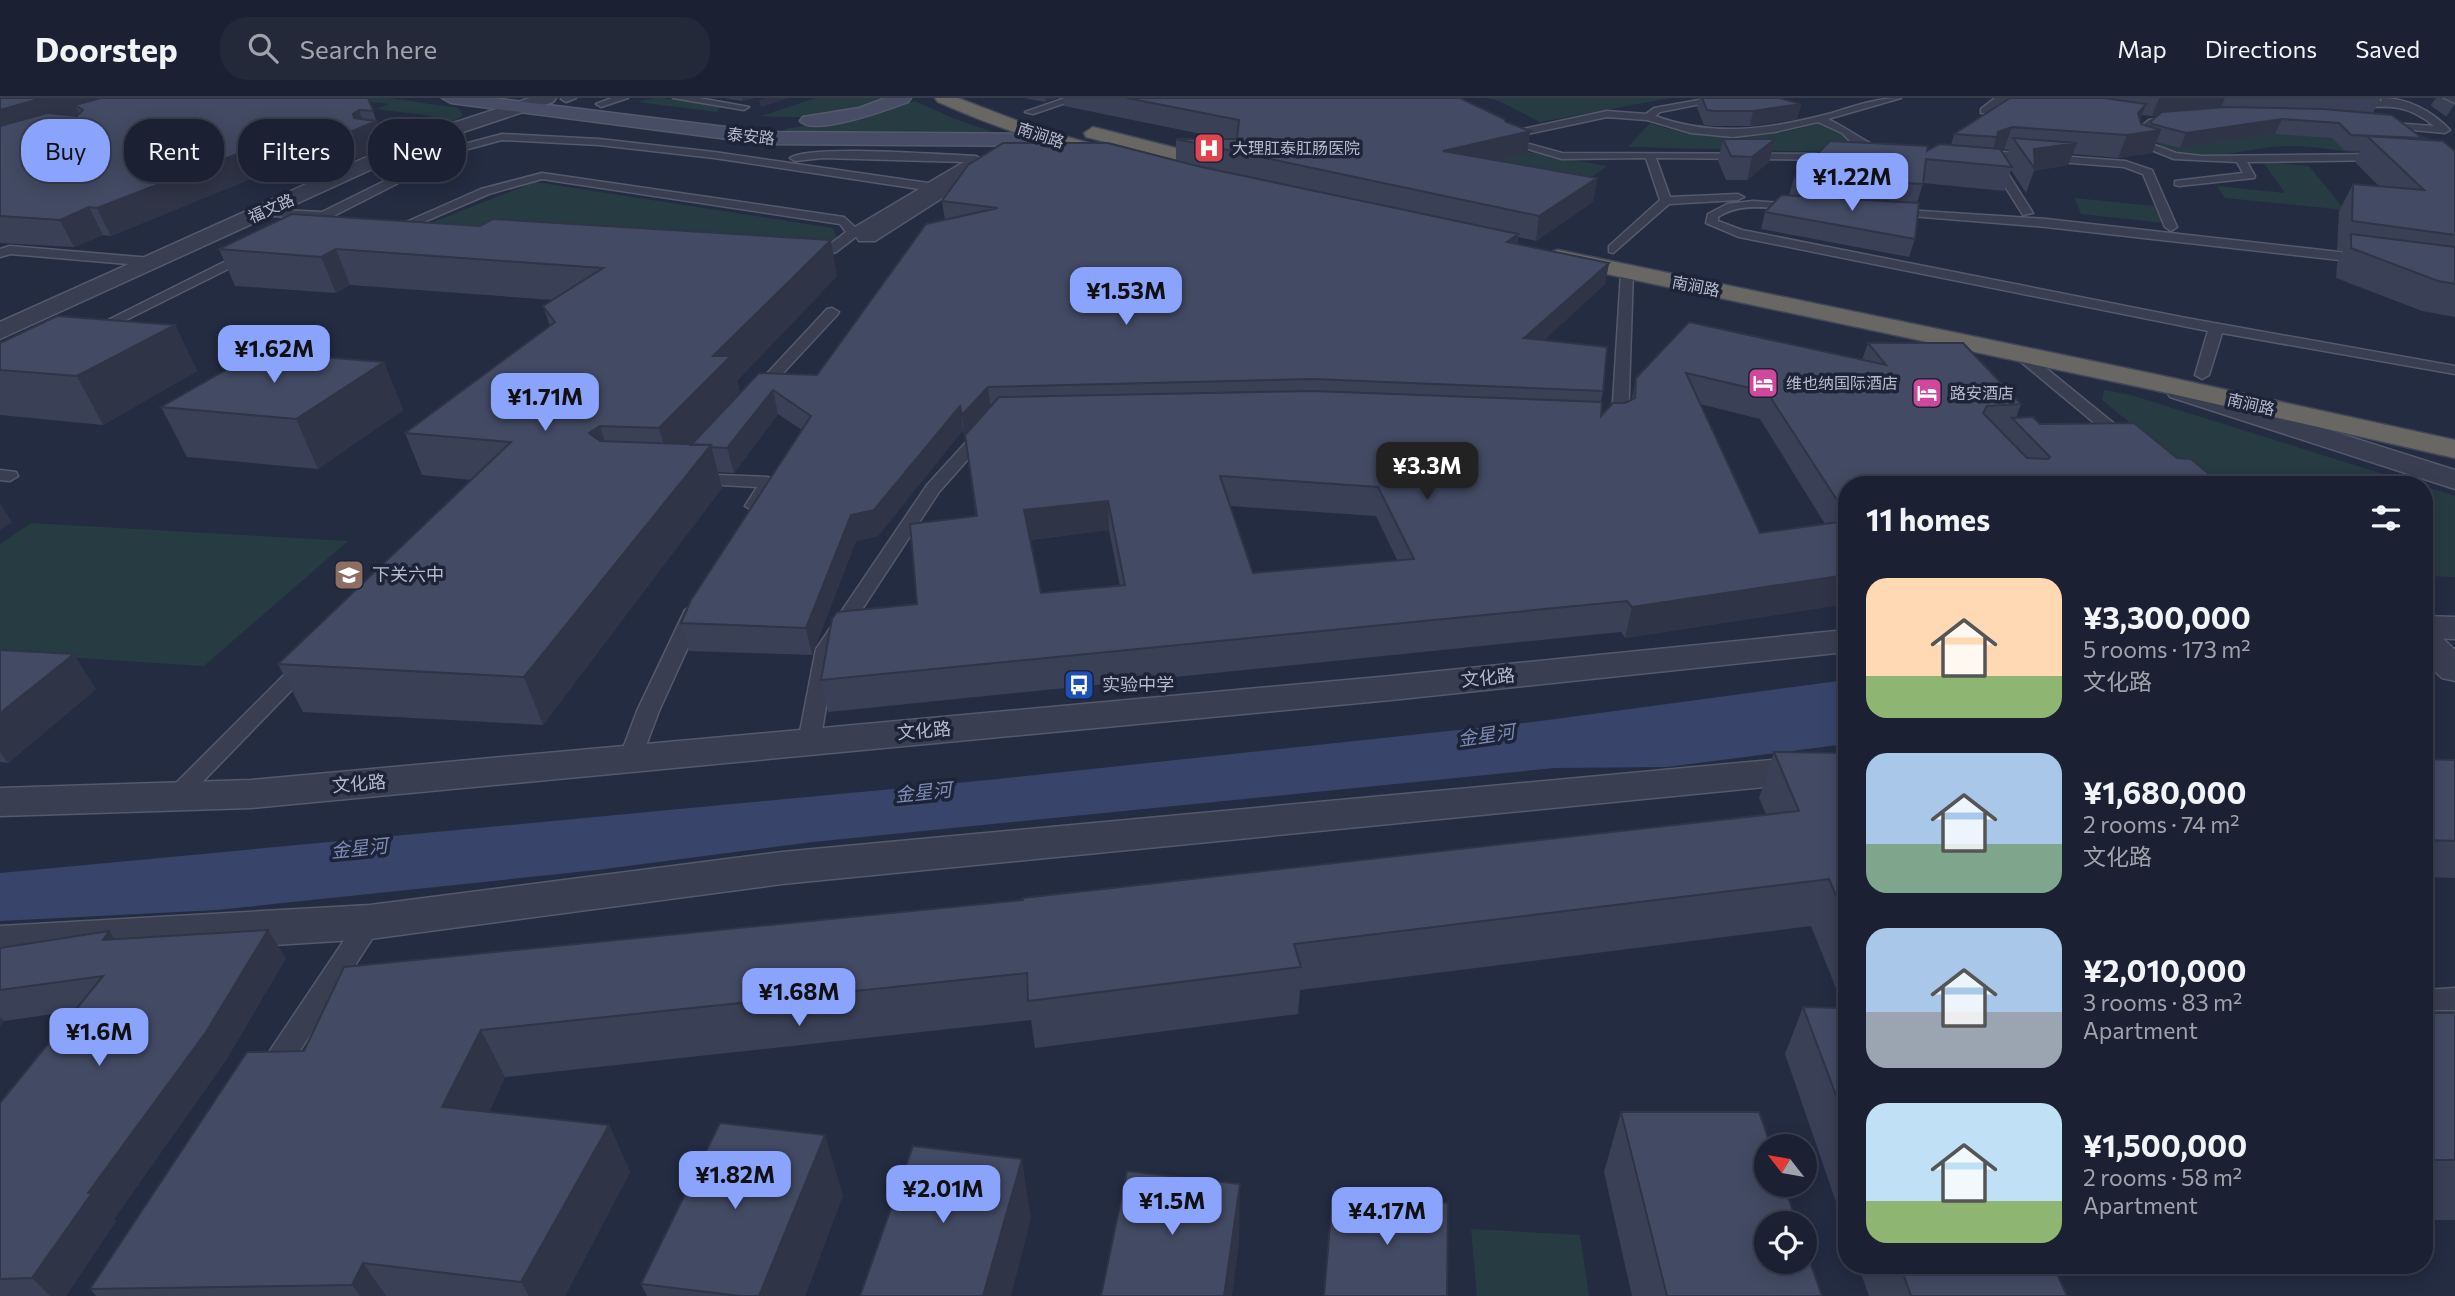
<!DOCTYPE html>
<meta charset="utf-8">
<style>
body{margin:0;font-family:Commissioner,"Noto Sans SC",sans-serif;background:#24293a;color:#f1f3f6;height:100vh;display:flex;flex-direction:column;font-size:26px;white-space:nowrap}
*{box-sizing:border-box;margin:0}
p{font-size:23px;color:#a0a3ac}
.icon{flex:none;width:38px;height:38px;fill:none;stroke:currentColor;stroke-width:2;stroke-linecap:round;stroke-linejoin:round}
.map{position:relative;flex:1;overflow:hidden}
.panel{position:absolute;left:1838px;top:378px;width:595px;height:798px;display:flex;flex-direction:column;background:#1b2132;border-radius:28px;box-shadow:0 4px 18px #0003,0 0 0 2px #393e4d}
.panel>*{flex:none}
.top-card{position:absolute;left:21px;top:21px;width:665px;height:63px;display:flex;gap:14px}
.needle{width:46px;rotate:301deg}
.fabs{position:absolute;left:1754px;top:1036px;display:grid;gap:14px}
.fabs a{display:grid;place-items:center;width:63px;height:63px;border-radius:50%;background:#1b2132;box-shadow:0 4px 18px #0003,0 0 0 2px #393e4d;font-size:35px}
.price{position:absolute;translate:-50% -60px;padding:0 16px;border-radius:14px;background:#8aa3fd;color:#111;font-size:23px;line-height:46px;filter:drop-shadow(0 2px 4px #0008)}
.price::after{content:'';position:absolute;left:50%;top:42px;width:21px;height:16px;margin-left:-10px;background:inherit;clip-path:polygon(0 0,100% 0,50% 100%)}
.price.current{background:#222;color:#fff}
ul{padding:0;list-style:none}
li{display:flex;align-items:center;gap:21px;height:175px;padding:0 28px}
li span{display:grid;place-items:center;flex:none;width:196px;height:140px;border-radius:21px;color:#555}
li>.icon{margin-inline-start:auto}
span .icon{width:84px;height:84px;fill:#fffc;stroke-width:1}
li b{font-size:30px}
h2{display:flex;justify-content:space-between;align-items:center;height:84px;padding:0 28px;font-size:30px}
.chip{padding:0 24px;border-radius:28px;background:#1b2132;box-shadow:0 4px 18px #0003,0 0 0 2px #393e4d;font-size:24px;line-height:63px}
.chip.current{background:#8aa3fd;color:#111}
header{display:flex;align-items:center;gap:42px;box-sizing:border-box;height:98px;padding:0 35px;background:#1b2132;border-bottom:2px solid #393e4d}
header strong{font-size:33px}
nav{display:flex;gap:38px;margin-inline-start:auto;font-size:24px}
.search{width:490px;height:63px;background:#24293a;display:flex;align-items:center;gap:18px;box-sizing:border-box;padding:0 24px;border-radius:28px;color:#a0a3ac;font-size:26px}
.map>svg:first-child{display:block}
</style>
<header>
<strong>Doorstep</strong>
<div class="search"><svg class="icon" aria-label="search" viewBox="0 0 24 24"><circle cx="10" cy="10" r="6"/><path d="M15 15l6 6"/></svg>Search here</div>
<nav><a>Map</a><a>Directions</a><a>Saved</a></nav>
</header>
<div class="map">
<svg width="2455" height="1198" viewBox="0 0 2455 1198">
<rect width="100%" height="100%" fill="#242c42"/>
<!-- green -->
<path fill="#273b43" d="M329,0H390L458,10L463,17C439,34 412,46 383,35L402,26L431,22L433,18L376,11L389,6Z
M654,0H662L721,8L717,14L637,4Z
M816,0H886C846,17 804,22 761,18Z
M1485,0H1671L1540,24L1499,3Z
M915,3L955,21L1005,38L792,36L784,31L864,18Z
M1824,24L1868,55L1628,49L1650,25C1708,46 1765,42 1824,24Z
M2372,30L2419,36L2445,49C2424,51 2402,56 2381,56C2349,56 2317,47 2285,48C2240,50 2197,71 2155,44L2161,31Z
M1495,48L1607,68L1578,89L1454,67Z
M2263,64L2309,68L2345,112L2225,100L2217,88L2285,95Z
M535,84L833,130L838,142L827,150L420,129Z
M2075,100L2155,108L2164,125L2081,116Z
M2104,292L2131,297L2418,387H2207L2102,302Z
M2424,388L2455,398V479L2424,478Z
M31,425L348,443L204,568L0,555V446Z
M1471,1131L1580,1137L1589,1198H1477Z"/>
<!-- water -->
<path fill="#38446a" d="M1846,582V646L1667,669L1555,670L813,744L597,772L217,812L0,823V775L988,682L1533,624Z"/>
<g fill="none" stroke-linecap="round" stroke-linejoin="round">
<!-- primary-tunnel -->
<path stroke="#3a4157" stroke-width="19" stroke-dasharray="19 10" stroke-linecap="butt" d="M2436,0L2455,13"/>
<!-- service casing -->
<g stroke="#545a6c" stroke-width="3">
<path id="service" d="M576,0L566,4L561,1L562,0Z
M612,0H628L601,9L596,6Z
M673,0H699L749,9L744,12Z
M1065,0H1080L1033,16L1025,14Z
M1710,0H1731L1660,14L1655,18C1715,40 1771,31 1832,15C1854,8 1877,0 1901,0L1828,21C1849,31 1865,44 1887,54V58L1883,59L1854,47L1842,35L1818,24L1775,34L1733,39L1691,35L1647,22L1607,19L1518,38L1515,42L1562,55L1842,56L1847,59L1842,62L1656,60L1670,99L1738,96L1744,99L1738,102L1669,106L1613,155L1609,154V148L1660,102L1646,60L1562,61L1504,44L1514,33L1607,13L1646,16L1654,10Z
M1995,0H2015L2038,5L2033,8L2002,4L1987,15H1981V11Z
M2381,0C2408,0 2432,13 2450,32L2445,35L2381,29L2377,28V24L2434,28C2405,4 2385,8 2349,10L2344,7L2349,4L2382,3Z
M2444,0H2455V5Z
M2178,17L2183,20L2181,22L2155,27L2142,37L2144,43L2176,55L2202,58L2385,56L2390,59L2385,62L2247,64L2255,78L2254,80L2179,88L2175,87V83L2243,75L2237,64L2174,61L2134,45L2132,36L2149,22Z
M502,36L599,41L714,54L928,85L964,64L823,60L795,63L790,60C810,46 944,57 976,58L981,61L857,138L836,154L807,163L803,162V156L828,148L846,134L840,126L542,81L489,96L398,135L388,132L481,91L542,75L844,119L855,129L919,91L714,60L599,47L502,42L461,53L316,127H308L306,124L310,121L263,117L257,114L263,111L322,114L453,49Z
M369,38L415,42L420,45L415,48L365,43L364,41Z
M2004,54L2125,63L2152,72L2177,129L2171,133L2165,129L2143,76L2124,69L2006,60L2002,62L2003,68L2033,115L2023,117L1994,71L1981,67L1992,64V59Z
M1753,103L1799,106L1805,109L1799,112C1772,111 1742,103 1718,119V123L1742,132L2186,220L2455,268V276L2222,235L2209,277L2202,281L2195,277L2208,233L1739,139L1706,125L1708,116L1727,106Z
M1890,111L2046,121L2366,157L2372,161L2366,165L2046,129L1886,116V112Z
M10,148L151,160L157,164L151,168L11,156L0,159V151Z
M252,150L258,154L256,157L94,238H84L82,235Z
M1627,170L1633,174L1628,325L1626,328L1612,330L1604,325L1612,320L1621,174Z
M832,210L839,214L837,217L760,300H750L747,297L750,294L827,211Z
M2020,252L2025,253L2133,341L2135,344L2133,347H2121L2015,259L2013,256L2015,253Z
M985,328L993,333L939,394L836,551L820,644L817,649H801L798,644L816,551L927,387L979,330Z
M0,372L16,374L18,378L10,383L0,382Z
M692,376L768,379L776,384L760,412L754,413L745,408L757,389L686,385L684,381Z
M695,506L705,512L659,613L641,661L638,666L630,668L622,666L619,661L637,613L685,512Z
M307,559L314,561L317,565L314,569L184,703L176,706L168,703L165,698L168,693L300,561Z
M370,815L379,817L383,824L279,985L269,989L259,985L255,977L259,969L361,817Z
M2455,890V912H2424V892Z"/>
</g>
<!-- minor casing -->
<g stroke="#545a6c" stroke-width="3">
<path id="minor" d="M1001,48L1011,54L1008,58L875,143H859L856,138L859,133Z
M2424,532L2437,535L2455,552V583L2442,580L2424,563Z
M1846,655V681L782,786L370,841L0,864V828L370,807L782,754Z"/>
</g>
<!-- tertiary casing -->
<g stroke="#545a6c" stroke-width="3">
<path id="tertiary" d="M530,0H556L553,4L427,46L0,241V224L413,38Z
M2180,285L2455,372V391L2170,299L2166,293L2170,287Z
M2424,518L2455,519V541L2424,540Z
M1846,532V554L1391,602L251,710L0,718V690L251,682L1391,578Z"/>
</g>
<!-- secondary casing -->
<g stroke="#545a6c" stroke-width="3">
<path id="secondary" d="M442,0H492L766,34L1054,36L1063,42L1054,48L766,46L451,5Z
M886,0H911L908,4C889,11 814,39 800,23L803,19L859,10Z"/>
</g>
<!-- trunk casing -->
<g stroke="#414759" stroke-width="3">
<path id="trunk" d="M935,0H958L1036,30L1124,55L1127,59L1117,65C1055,49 996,30 938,4Z
M1093,29L1235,65L1238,69L1235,73L1228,75L1086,39L1084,35Z
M1558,152L2154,276L2455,342V360L2154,292L1550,164L1547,159L1550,154Z"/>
</g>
<!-- service -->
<use href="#service" fill="#393f51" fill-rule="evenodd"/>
<!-- minor -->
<use href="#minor" fill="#393f51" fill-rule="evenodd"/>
<!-- tertiary -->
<use href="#tertiary" fill="#393f51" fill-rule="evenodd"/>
<!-- secondary -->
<use href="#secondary" fill="#474d65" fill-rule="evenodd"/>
<!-- trunk -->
<use href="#trunk" fill="#686763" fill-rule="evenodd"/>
</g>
<!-- wall -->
<path fill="#3a4056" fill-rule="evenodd" d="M0,0L373,13L385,48L356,61L312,56L111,138L103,137L74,149L0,145Z
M724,0H754L743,3Z
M1024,0H1057L1045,4Z
M1064,0H1460L1506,24L1530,33L1527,56L1498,63L1597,80L1593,104L1536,143L1518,139L1517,146L1609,165L1605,186L1544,242L1603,293L1601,304V318L1632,301L1636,280L1689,224L1862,262L1868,245L2021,306L2016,320L2177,360L1846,387V506L1625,540L1621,534L828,614L821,582L917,506L976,419L965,341L963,332L878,438L856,443L812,557L689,553L681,525L802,332L778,316L734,375L718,374L722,390L543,627L303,614L278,566L471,382L422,377L405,335L550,228L543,208L553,202L350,187L336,195L235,188L219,151L292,116L837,178L737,283L740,295L817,277L945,122L942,103L1176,63V41H1226L1064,8ZM1700,306L1760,321L1825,426L1760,435ZM1230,408L1376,418L1397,462L1253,475ZM1109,432L1120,488L1041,495L1030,442Z
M1699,0H1779L1801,6L1797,21L1750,28H1712L1704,27L1697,10Z
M2010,0H2380L2373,15L2422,40V42L2455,53V219L2422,213L2336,180L2337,165L2343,153L2337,152L2339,113L2353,86L2379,88L2355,64L2360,53L2344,52L2332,40L2275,36L2180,50L2156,44L2152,55L2118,60L2072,56L2068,67L2034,73L2026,95L2011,72L2004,93L1923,85L1917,105L1915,141L1909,159L1761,131L1765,114L1789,98L1794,79L1927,53L1951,47L1954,36ZM2142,17L2152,18H2157L2151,23L2149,28L2141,26L2140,22ZM2004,51L2009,52L2007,60L2001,52Z
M1723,41H1775L1769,64L1747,82H1726L1718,63Z
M175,227L197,273L103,327L0,317V245Z
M384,264L403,312L318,371L187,359L161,309Z
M0,552L96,591L8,665L0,664Z
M1774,654L1846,655V1133L1785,956L1803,909L1844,910L1811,828L1300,892L1298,916L1035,950L1031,922L505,979L489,1014L609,1027L630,1074L565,1198H96L90,1191L304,953L1023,802L1766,716L1759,700Z
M2424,661L2455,662V780L2424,779Z
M115,841L286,860L226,962L114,1121L116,1123L66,1198H0V1005L74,913L4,923L0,928V850Z
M2424,915H2455V1122H2424Z
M1621,1014L1822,1198H1632L1604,1074Z
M843,1097L805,1198H647L641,1186Z
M1858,1167H2053L2067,1198H1869Z"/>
<!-- shaded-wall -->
<path fill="#2f3446" d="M42,0H135L83,12L75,7L79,16L0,39V12Z
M742,0H754L743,3Z
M765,0H789L761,9L759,2Z
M1045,0H1057L1045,4Z
M2159,0H2225L2220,12L2152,18Z
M1801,6L1797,21L1750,28L1753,13Z
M2146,6L2138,28V15Z
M359,12L365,28L376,23L385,48L356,61L346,36L353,16Z
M2282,21L2275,36L2180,50L2186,35Z
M2012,29L2004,51L1991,57L1998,34Z
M302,31L312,56L111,138L97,110Z
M2161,32L2152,55L2118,60L2127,37Z
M1530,33L1527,56L1441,76L1443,53Z
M1775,41L1769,64L1747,82L1752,59Z
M2077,45L2068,67L2034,73V51Z
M1597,80L1593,104L1536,143L1539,118Z
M89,109L103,137L74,149L60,122Z
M1518,136L1515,157L1507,144Z
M831,142L837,178L737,283L741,298L671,372L659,330L713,258Z
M336,151L350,187L336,195L321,159Z
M1609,165L1605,186L1521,264L1524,240Z
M175,227L197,273L103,327L77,278Z
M384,264L403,312L318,371L296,321Z
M988,289L991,313L965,341L962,317Z
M773,292L778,316L734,375L727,350Z
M960,308L963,332L878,438L856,443L812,557L806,530L851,417Z
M600,328L613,370L589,335Z
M711,347L722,390L543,627L524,579Z
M1108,403L1109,432L1027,442L1024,412Z
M0,405L12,424L0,432Z
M1846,477V506L1625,540L1632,509Z
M74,556L96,591L8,665L0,654V615Z
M268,832L286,860L226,962L114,1121L116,1123L66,1198H50L32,1180L88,1095Z
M109,833L129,861L103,842Z
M0,919L4,923L0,928Z
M481,932L505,979L469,1056L442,1009Z
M609,1027L630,1074L565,1198H529L521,1184Z
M825,1037L843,1097L805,1198H759Z
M1022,1061L1031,1121L1011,1198H983Z
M1240,1086L1239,1146L1232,1198H1224Z
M363,1165L386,1198H360L352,1187Z"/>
<!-- building -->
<path fill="#434b64" stroke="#2f3446" stroke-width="2" fill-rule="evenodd" d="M0,0H42L0,12Z
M101,0H368L373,13L359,12L353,16L354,20L376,23L346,36L302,31L97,110L89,109L60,122L0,118V28L47,15L77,18L83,12L75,7Z
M1127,0H1460L1504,21L1506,24L1530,33L1443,53L1597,80L1539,118L1176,41H1237L1239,22Z
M1702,0H1779L1801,6L1753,13H1715L1707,12Z
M2010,0H2104L2146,6L2138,15L2141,26L2161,32L2127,37L2012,29L1998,34L1997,39L1954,36Z
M2226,9L2323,11L2392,17L2422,40L2351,37L2339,25L2282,21L2186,35L2152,26L2151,23L2162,14Z
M2367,38L2443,43L2455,53V137L2352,123L2353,86L2424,92Z
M2013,40L2077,45L2034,51L2035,71Z
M1723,41H1775L1752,59L1731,58Z
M1830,43L1928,48L1927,53L1939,46L2000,51L2012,69L1926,61L1923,86L1794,79Z
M1003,45H1108L1197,68L1518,136L1507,144L1609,165L1524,240L1607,249L1603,293L1313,281L988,289L962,317L960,308L874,412L851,417L806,530L681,525L691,502L811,318L773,292L727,350L712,349L711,347H691L759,275L817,277L926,126L998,110L942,103L968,67Z
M1781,97L1919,105L1915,141L1765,114Z
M292,116L480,128L493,121L831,142L713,258H731L659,330L600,328L589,335L600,343L711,347L524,579L278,566L511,344L405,335L555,224L543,208L603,170L336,151L321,159L219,151Z
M2351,136L2455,149V186L2438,183L2351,150Z
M57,218L175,227L77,278L0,272V245Z
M1689,224L1886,267L1868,245H1963L2021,306L1987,308L1983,315L2027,360L2048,361L2050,359L2012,320L2033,319L2040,326L2134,325L2177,360L2191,361L2222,387H1846V416L1767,294L1686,275L1760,435L1846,423V477L1632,509L1627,503L821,582L832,521L837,514L917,506L910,426L977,418L965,337L999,299L1313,293L1602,304L1601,318L1613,305H1625L1635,300L1636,280ZM1220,378L1378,389L1414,461L1253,475ZM1108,403L1125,487L1041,495L1024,412Z
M257,254L384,264L296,321L161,309Z
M0,552L74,556L0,615Z
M1774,654L1846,655V821L1829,781L1294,846L1301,869L1028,903L1027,875L481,932L442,1009L609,1027L521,1184L363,1165L352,1187L90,1191L247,954L304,953L344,869L1023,802V800L1799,713Z
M2424,661L2455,662V743L2424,742Z
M268,832L206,934L88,1095H92L32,1180L0,1181V1005L103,878L0,892V850L109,833L103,842Z
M1803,909L1846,910V1024Z
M2424,915H2455V1062H2424Z
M1621,1014H1759L1771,1048H1766V1087H1784L1797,1125H1766V1164H1804V1147L1822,1198H1667Z
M720,1025L825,1037L759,1198H740L641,1186Z
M913,1048L1022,1061L983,1198H860Z
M1127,1073L1240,1086L1224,1198H1101Z
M1333,1092L1448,1105L1447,1198H1324Z
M1900,1167H2053L2067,1198H1911Z"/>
<!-- icons -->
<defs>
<g id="hospital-square" transform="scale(1.575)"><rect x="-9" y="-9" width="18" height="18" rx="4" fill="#e0444e" stroke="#1e2437"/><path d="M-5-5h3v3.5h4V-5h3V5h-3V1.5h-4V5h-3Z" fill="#fff"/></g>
<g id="hotel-square" transform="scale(1.575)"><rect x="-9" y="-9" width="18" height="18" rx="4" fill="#d1479c" stroke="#1e2437"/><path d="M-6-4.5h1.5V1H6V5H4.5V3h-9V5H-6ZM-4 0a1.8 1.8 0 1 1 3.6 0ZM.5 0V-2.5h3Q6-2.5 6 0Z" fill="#fff"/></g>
<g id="school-square" transform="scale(1.575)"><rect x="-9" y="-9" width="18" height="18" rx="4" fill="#8d6e63" stroke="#1e2437"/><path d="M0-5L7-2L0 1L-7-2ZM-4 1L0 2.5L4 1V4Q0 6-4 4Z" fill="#fff"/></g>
<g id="bus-square" transform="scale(1.575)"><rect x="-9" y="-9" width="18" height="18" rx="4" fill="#1a4fb4" stroke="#1e2437"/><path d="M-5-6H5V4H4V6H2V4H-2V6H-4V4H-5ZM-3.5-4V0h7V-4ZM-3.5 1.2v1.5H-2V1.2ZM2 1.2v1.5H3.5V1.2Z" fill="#fff"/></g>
</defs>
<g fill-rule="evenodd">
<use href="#hospital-square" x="1209" y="50"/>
<use href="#hotel-square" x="1763" y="285"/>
<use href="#hotel-square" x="1927" y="295"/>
<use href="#school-square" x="349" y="477"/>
<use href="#bus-square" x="1079" y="587"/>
</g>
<g text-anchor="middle" stroke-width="7" stroke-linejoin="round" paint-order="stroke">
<!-- far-street labels -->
<g font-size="16" fill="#b6bacc" stroke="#1e2437">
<text transform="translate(1041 37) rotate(18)" y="6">南涧路</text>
<text transform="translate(751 38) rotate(6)" y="6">泰安路</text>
<text transform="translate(271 110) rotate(-24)" y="6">福文路</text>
<text transform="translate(1696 188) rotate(11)" y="6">南涧路</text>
<text transform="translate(2251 306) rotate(13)" y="6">南涧路</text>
</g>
<!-- far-poi labels -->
<g font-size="16" fill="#b6bacc" stroke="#1e2437" text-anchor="start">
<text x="1232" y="56">大理肛泰肛肠医院</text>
<text x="1786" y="291">维也纳国际酒店</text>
<text x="1950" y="301">路安酒店</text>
</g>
<!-- poi labels -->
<g font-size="18" fill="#b6bacc" stroke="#1e2437" text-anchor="start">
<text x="372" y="483">下关六中</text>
<text x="1102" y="593">实验中学</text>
</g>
<!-- street labels -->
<g font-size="18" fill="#b6bacc" stroke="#1e2437">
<text transform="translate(1488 580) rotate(-6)" y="6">文化路</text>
<text transform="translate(924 633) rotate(-5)" y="6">文化路</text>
<text transform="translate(359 686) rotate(-5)" y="6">文化路</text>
</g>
<!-- water labels -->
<g font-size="19" font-style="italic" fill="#7c8bb4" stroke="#1e2437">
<text transform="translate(1486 637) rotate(-8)" y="7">金星河</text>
<text transform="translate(923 694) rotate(-6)" y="7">金星河</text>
<text transform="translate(359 750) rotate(-6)" y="7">金星河</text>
</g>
</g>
</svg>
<div class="fabs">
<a><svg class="needle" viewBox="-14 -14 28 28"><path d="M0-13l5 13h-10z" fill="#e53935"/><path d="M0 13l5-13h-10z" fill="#a0a3ac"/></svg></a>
<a><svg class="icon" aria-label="locate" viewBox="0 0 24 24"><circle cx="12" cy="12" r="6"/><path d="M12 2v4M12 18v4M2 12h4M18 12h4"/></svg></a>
</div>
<b class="price" style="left:1852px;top:115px">¥1.22M</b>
<b class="price" style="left:1126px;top:229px">¥1.53M</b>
<b class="price" style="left:274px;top:287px">¥1.62M</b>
<b class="price" style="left:545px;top:335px">¥1.71M</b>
<b class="price current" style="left:1427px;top:404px">¥3.3M</b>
<b class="price" style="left:799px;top:930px">¥1.68M</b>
<b class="price" style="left:99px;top:970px">¥1.6M</b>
<b class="price" style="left:735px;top:1113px">¥1.82M</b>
<b class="price" style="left:943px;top:1127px">¥2.01M</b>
<b class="price" style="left:1172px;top:1139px">¥1.5M</b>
<b class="price" style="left:1387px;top:1149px">¥4.17M</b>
<div class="top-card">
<a class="chip current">Buy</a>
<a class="chip">Rent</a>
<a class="chip">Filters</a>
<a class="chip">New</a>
</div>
<section class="panel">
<h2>11 homes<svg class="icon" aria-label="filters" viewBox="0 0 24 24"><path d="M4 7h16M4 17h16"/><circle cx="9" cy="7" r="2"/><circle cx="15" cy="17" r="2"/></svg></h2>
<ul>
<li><span style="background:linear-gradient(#ffd9b3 70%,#8fb573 0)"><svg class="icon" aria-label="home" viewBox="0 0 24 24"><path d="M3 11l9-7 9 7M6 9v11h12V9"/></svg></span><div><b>¥3,300,000</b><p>5 rooms · 173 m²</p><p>文化路</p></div></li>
<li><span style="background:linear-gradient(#a9c7e8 65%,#7fa58c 0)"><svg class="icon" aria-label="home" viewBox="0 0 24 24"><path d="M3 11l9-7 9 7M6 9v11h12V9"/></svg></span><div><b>¥1,680,000</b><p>2 rooms · 74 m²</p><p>文化路</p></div></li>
<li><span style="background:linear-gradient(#a9c7e8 60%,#9aa5b1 0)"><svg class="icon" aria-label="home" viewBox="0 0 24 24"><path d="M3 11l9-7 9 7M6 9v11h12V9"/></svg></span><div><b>¥2,010,000</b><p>3 rooms · 83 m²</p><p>Apartment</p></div></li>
<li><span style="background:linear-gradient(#bfe0f5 70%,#8fb573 0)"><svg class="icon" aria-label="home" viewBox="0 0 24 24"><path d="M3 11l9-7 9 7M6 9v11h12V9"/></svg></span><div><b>¥1,500,000</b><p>2 rooms · 58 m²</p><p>Apartment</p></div></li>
</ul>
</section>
</div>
